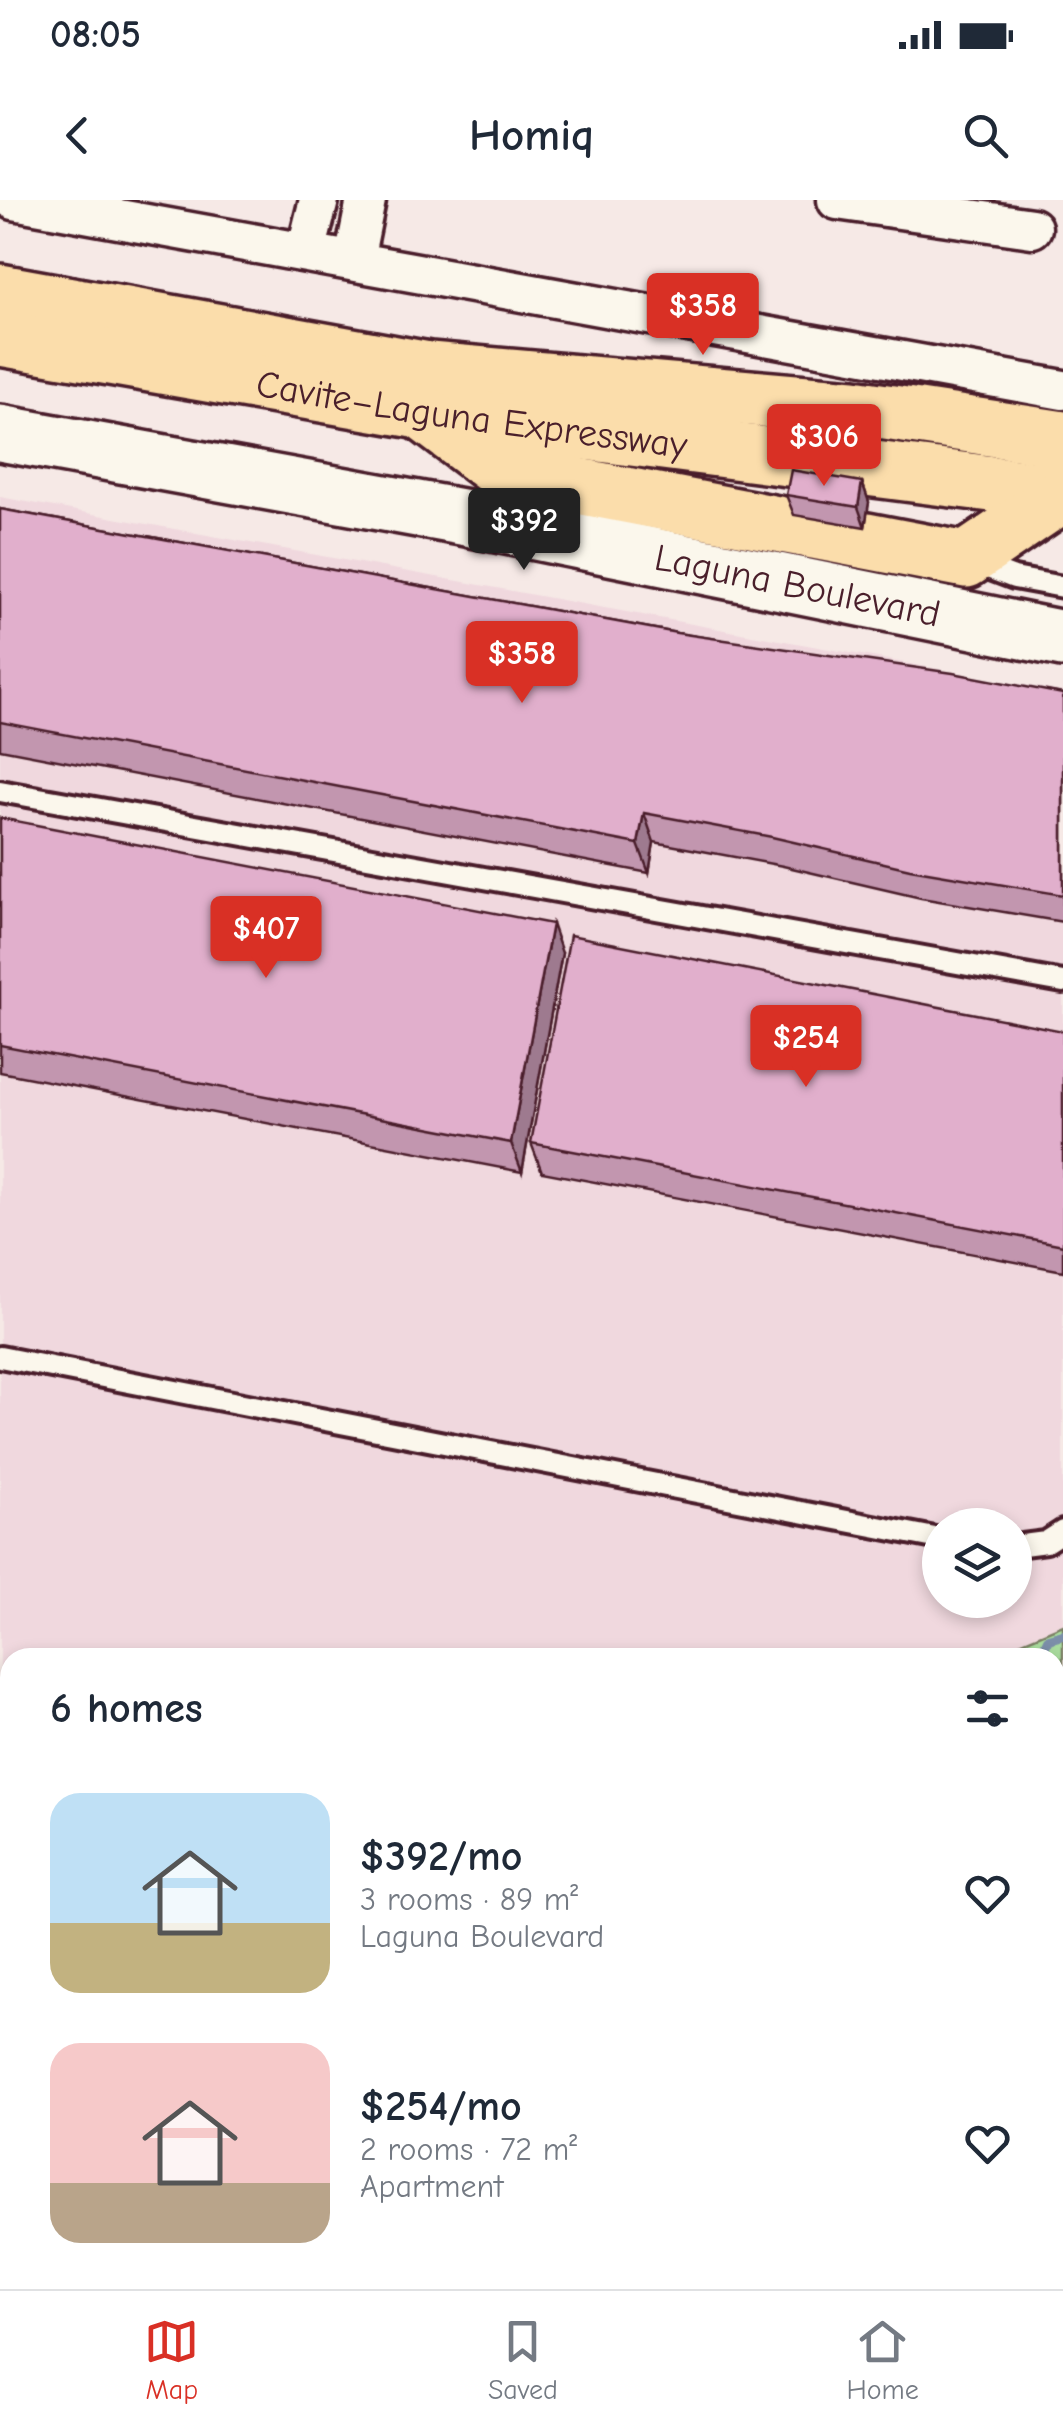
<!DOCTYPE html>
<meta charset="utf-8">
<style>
body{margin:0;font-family:"Comic Neue",sans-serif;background:#f6f6f7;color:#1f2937;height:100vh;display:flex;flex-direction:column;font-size:38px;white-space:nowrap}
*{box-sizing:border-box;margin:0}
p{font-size:32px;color:#747a83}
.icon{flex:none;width:55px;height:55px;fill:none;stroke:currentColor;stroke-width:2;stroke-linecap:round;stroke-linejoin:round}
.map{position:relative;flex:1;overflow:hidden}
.panel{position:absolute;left:0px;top:1448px;width:1065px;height:642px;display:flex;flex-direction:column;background:#fff;border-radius:30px 30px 0 0;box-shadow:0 5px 15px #0003}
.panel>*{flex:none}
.controls{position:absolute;left:922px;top:1308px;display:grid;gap:20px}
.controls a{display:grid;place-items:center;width:110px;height:110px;border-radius:50%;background:#fff;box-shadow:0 5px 15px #0003;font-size:50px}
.price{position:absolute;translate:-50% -85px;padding:0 22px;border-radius:10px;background:#d93025;color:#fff;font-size:32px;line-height:65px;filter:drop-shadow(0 2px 5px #0008)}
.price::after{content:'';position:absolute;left:50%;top:60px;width:30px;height:22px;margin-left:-15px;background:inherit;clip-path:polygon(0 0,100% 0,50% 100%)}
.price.selected{background:#222;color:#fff}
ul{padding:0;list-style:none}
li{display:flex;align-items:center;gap:30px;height:250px;padding:0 50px}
li span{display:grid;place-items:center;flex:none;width:280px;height:200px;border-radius:30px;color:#555}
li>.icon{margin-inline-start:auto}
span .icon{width:120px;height:120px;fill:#fffc;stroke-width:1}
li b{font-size:42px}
h2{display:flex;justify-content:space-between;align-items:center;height:120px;padding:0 50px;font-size:42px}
.status{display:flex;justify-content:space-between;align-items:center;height:70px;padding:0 50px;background:#fff;direction:ltr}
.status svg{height:28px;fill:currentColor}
header{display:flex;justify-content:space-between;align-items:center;height:130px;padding:0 50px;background:#fff;font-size:45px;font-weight:700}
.dock{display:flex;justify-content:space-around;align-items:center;height:140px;border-top:2px solid #e0e1e3;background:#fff;font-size:28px;color:#747a83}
.dock a{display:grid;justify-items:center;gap:5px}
.dock .selected{color:#d93025}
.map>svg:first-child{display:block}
</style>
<div class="status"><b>08:05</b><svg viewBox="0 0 49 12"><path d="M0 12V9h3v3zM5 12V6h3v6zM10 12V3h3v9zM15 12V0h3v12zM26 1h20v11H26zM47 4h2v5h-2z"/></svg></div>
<header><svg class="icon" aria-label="back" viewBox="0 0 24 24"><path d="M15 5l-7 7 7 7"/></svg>Homiq<svg class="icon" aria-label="search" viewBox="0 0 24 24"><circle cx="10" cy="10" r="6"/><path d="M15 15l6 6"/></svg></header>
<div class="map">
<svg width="1063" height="2089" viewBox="0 0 1063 2089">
<rect width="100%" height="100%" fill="#f6e9e6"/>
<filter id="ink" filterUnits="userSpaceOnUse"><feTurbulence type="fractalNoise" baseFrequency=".01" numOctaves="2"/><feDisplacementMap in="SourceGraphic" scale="20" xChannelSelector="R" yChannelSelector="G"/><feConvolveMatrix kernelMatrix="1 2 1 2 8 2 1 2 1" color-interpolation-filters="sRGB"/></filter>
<g filter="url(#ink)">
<!-- built -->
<path fill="#f0d8de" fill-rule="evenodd" d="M0,297L1063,492V1425L991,1455L959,1458H10V1529H0ZM940,1325H1015V1400H940Z
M119,2080H665L663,2089H115Z"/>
<!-- green -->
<path fill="#aadd9e" stroke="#7a7e64" stroke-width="2.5" d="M1063,1425V1542L1055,1557V1458L959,1457L991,1455Z"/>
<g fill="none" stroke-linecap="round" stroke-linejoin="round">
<!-- stream -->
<path stroke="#7b8ea9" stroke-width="10" d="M1040,1458L1048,1439L1063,1435
M0,1558L10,1552"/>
<!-- service casing -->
<g stroke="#4a1f2b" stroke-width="28">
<path id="service" d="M972,362L1014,378L1063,387
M0,591L1063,782
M0,1157L940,1339
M1015,1346L1046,1342L1063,1331
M1055,1692L1063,1695
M1055,1977L1063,1979"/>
</g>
<!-- minor casing -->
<g stroke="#4a1f2b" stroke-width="45">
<path id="minor" d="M14,0L1063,190
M837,0L1032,28
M306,52L319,0
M354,60L366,0
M0,1672L10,1677
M188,2089L191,2080
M716,2089L719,2080"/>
</g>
<!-- secondary casing -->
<g stroke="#4a1f2b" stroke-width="62">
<g id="secondary">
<path id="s1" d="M0,233L467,318L1063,439"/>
</g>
</g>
<!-- motorway casing -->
<g stroke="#4a1f2b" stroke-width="62">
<g id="motorway">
<path d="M0,92L429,170L853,207L1063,239"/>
<path id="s2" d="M0,138L420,211L1063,293"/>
<path d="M422,212L500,271L966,360L1063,294"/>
</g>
</g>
<!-- service -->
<use href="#service" stroke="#fbf7ec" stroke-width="20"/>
<!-- minor -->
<use href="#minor" stroke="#fbf7ec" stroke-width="38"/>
<!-- secondary -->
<use href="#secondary" stroke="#fbf7ec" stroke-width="55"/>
<!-- motorway -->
<use href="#motorway" stroke="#fbddab" stroke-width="55"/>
</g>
<!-- wall -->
<path fill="#c296af" stroke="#4a1f2b" stroke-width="2.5" d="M862,282L869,302L865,327L794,315L786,295Z
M0,309L677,433L1063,494V722L921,698L783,666L654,642L649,673L0,549Z
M0,618L562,753L522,972L0,872Z
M1063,831V1071L542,972L531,943Z"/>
<!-- shaded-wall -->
<path fill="#9e7a8f" stroke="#4a1f2b" stroke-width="2.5" d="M862,282L869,302L865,327L858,307Z
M644,613L654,642L649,673L638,644Z
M552,724L562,753L522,972L511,943Z"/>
<!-- building -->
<path fill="#e1afcc" stroke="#4a1f2b" stroke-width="2.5" d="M791,270L862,282L858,307L786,295Z
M0,309L677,433L953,473L1063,494V695L910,669L772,637L644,613L638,644L0,522Z
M0,618L552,724L511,943L0,845Z
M570,735L1063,831V1045L531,943Z"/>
</g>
<g text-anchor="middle" stroke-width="9" stroke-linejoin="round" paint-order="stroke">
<!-- street labels -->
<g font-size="38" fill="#4a1f2b" stroke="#fbf7ec">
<text dy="13" stroke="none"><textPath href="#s2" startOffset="478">Cavite–Laguna Expressway</textPath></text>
<text dy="13" stroke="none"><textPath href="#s1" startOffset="812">Laguna Boulevard</textPath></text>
</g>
</g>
</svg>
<div class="controls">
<a><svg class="icon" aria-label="layers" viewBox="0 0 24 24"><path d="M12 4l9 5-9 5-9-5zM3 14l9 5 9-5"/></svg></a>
</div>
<b class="price" style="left:703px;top:158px">$358</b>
<b class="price" style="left:824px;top:289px">$306</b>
<b class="price selected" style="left:524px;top:373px">$392</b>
<b class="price" style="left:522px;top:506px">$358</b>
<b class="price" style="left:266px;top:781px">$407</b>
<b class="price" style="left:806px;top:890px">$254</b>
<section class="panel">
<h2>6 homes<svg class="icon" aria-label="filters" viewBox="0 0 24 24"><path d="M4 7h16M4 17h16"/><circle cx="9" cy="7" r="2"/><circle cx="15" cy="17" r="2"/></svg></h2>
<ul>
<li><span style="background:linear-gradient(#bfe0f5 65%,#c2b280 0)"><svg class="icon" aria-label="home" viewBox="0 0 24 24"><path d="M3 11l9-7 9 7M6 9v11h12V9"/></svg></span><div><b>$392/mo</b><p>3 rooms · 89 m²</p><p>Laguna Boulevard</p></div><svg class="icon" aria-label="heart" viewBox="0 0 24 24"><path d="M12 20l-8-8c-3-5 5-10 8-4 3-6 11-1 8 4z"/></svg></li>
<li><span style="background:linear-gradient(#f6c9c9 70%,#b9a48a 0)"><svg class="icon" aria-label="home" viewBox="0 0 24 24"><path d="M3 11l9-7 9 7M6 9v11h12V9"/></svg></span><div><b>$254/mo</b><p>2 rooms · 72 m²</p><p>Apartment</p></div><svg class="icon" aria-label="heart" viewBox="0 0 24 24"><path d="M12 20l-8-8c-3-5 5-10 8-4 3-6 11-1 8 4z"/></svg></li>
</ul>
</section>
</div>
<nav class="dock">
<a class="selected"><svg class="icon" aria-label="map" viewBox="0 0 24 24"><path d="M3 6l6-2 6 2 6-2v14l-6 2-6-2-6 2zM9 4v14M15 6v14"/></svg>Map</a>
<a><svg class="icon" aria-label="saved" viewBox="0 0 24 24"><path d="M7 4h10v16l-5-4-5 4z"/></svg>Saved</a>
<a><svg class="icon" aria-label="home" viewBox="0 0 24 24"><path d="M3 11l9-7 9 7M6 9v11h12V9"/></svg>Home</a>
</nav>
